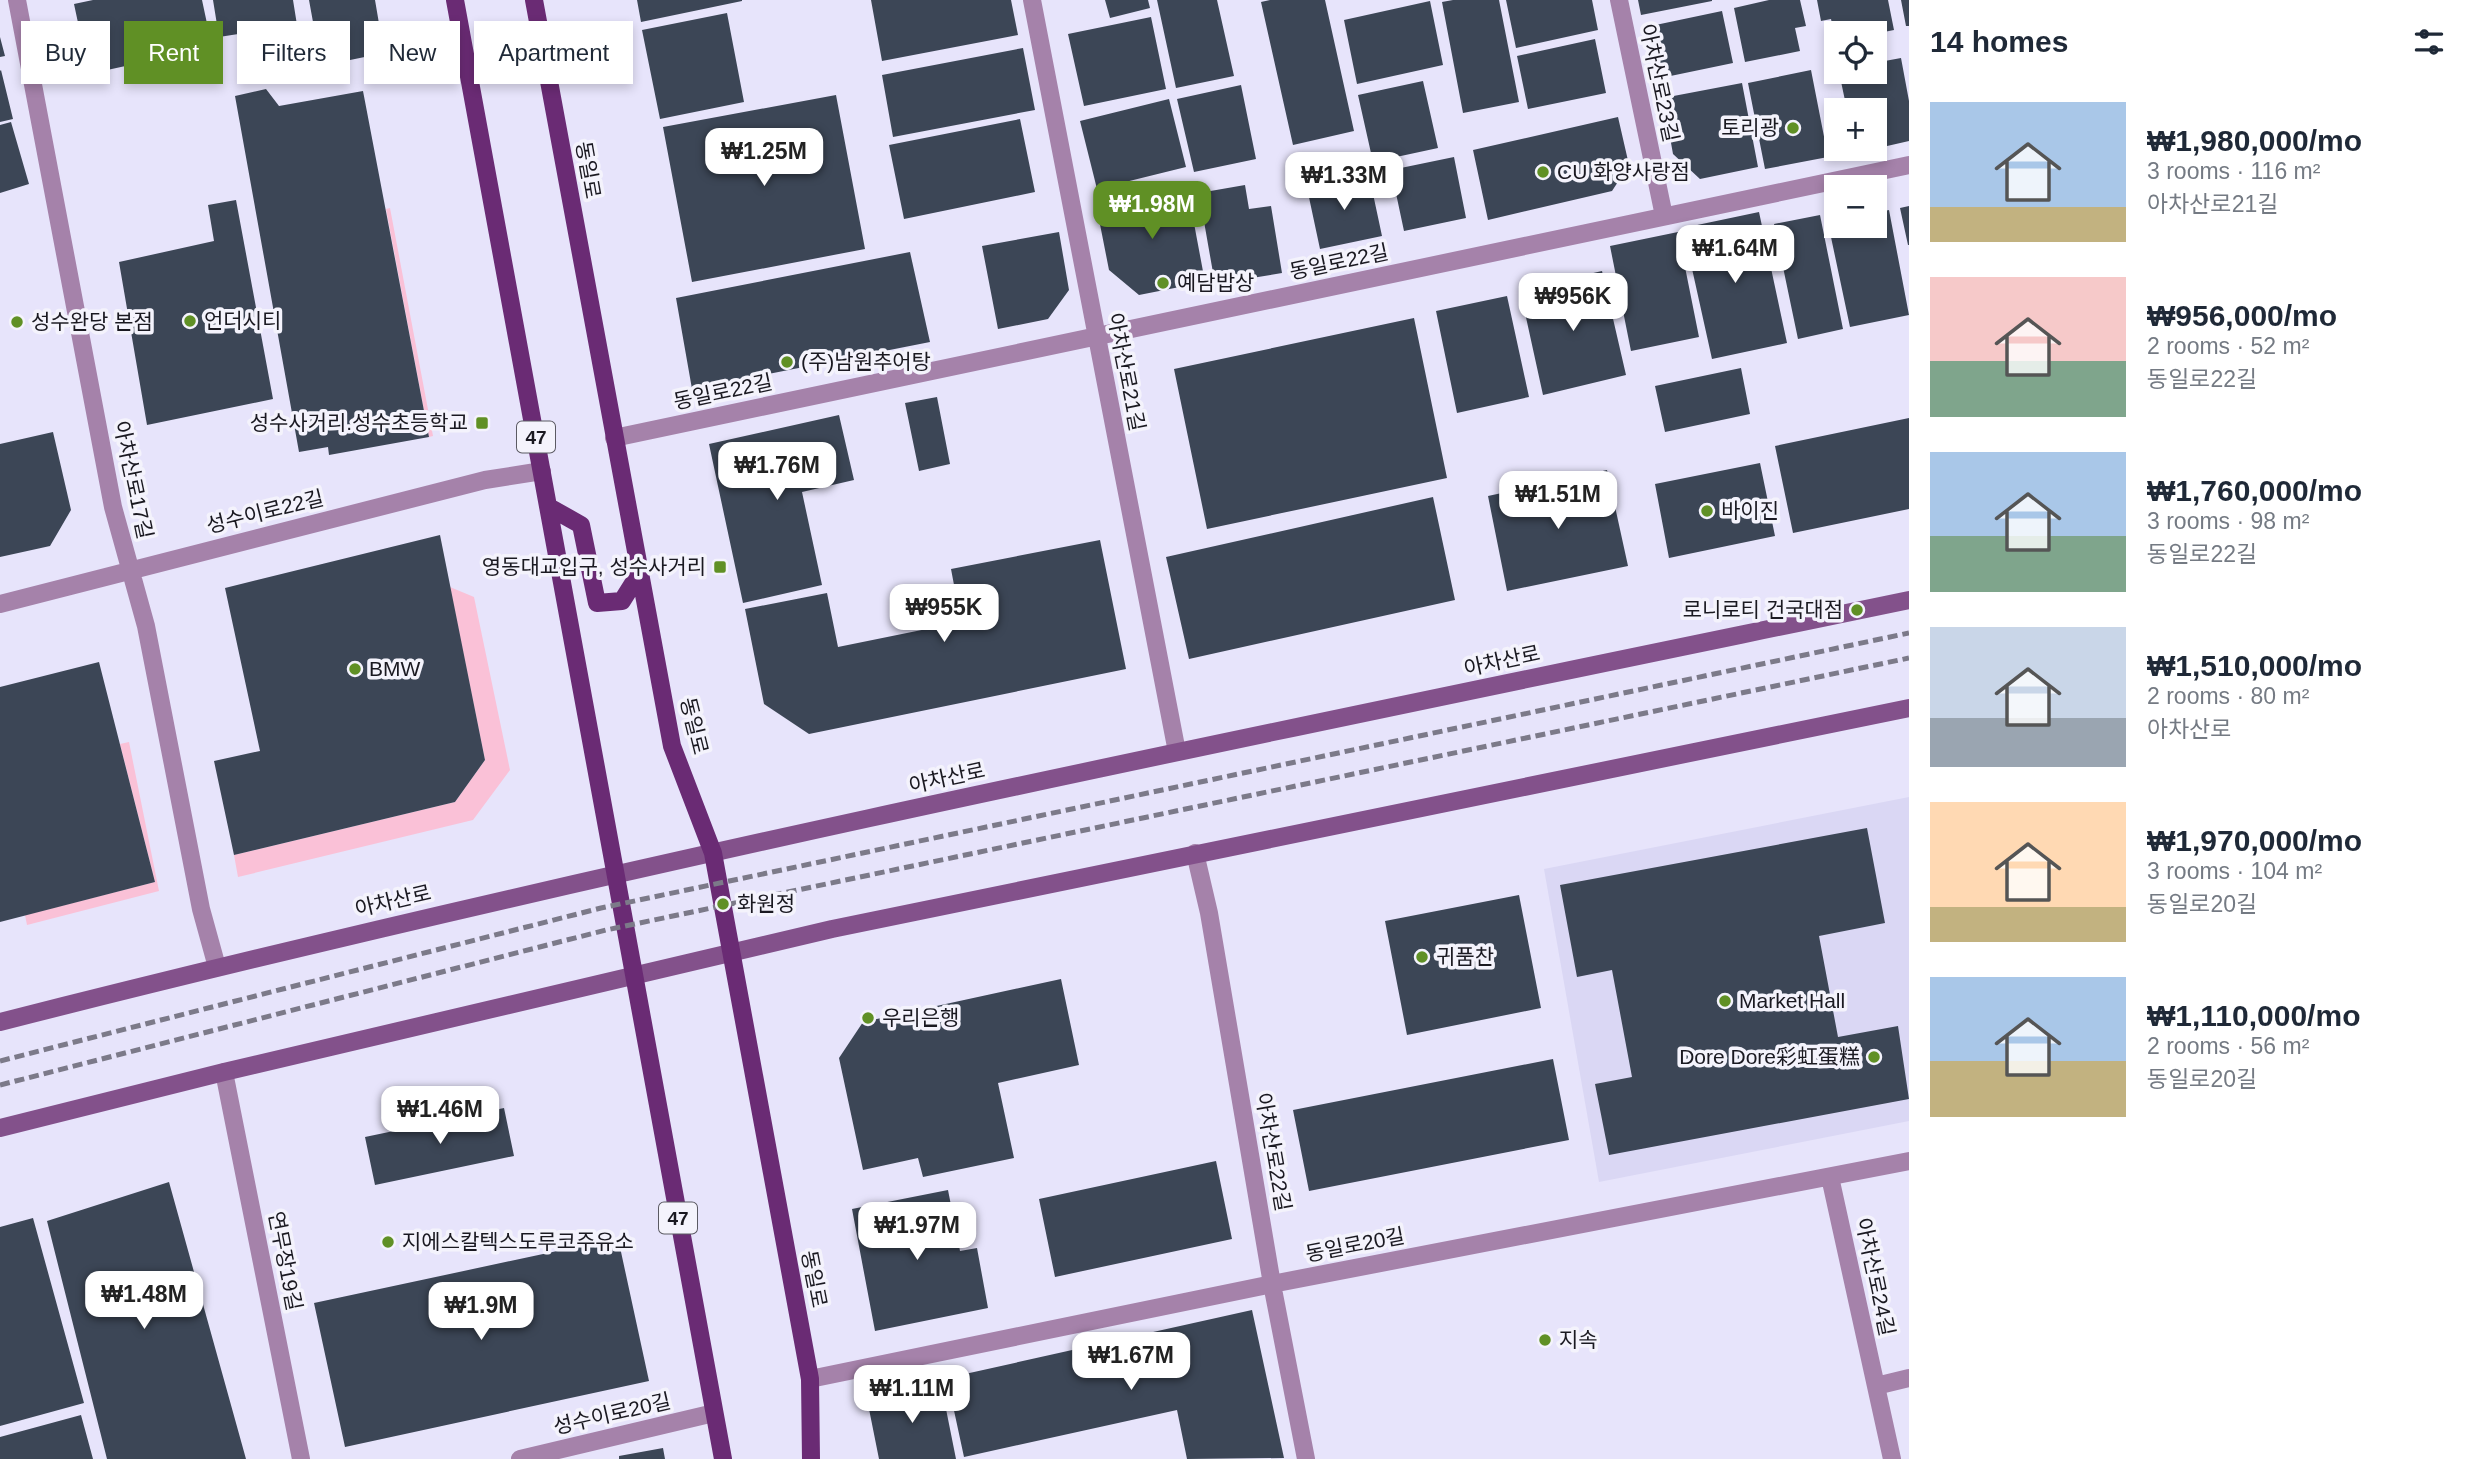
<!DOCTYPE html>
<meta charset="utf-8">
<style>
body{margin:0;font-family:Arial,"Noto Sans KR",sans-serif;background:#f6f6f7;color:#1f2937;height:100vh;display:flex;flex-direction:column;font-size:26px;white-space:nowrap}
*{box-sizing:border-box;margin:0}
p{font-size:23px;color:#747a83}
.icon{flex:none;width:38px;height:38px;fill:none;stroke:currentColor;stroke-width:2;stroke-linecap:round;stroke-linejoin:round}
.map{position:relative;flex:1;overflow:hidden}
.drawer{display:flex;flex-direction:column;background:#fff;width:560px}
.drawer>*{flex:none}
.guide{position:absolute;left:21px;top:21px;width:665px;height:63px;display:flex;gap:14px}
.controls{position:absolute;left:1824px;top:21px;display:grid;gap:14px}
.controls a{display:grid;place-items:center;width:63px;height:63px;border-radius:0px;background:#fff;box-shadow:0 4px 10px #0003;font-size:35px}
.price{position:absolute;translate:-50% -60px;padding:0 16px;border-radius:14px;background:#fff;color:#222;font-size:23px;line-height:46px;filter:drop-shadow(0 2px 4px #0008)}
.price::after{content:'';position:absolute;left:50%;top:42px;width:21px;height:16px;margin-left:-10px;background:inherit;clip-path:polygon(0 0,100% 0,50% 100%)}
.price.on{background:#609025;color:#fff}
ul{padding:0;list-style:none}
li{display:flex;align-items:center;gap:21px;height:175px;padding:0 21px}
li span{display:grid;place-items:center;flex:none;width:196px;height:140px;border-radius:0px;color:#555}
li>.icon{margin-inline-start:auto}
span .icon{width:84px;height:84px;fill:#fffc;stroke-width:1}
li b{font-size:30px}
h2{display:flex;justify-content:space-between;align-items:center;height:84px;padding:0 21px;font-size:30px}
.tag{padding:0 24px;border-radius:0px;background:#fff;box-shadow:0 4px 10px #0003;font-size:24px;line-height:63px}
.tag.on{background:#609025;color:#fff}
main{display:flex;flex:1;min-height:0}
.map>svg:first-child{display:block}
</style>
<main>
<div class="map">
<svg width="1909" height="1459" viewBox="0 0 1909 1459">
<rect width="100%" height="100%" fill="#e7e4fb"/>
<!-- built -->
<path fill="#dad7f4" d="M1909,797V1121L1599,1182L1544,869Z"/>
<!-- green -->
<path fill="#fac1d7" d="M390,208L433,436L429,437L386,209Z
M450,587L474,597L510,770L473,820L238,877L234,855L455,802L485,760Z
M129,742L159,891L27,925L25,915L155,882L120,744Z"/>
<!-- building -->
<path fill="#3c4656" d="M93,0H202L212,47L89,74L74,4Z
M213,0H293L297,25L219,37Z
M309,0H375L384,53L321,66Z
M637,0H742V1L641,22Z
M871,0H1011L1018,35L882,61Z
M1105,0H1148L1150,8L1110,18Z
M1157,0H1217L1234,76L1176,88Z
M1270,0H1325L1354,131L1293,145L1261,2Z
M1453,0H1499L1519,102L1463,113L1442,2Z
M1506,0H1592L1598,30L1516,48Z
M1638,0H1712V1L1641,15Z
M1769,0H1800L1806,26L1795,28L1800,51L1745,62L1734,8Z
M1817,0H1888L1894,30L1874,34L1834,33L1831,19L1821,21Z
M1901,0H1909V26H1906Z
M1430,1L1443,65L1357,84L1344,20Z
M1722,11L1733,63L1656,79L1646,27Z
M727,13L744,102L660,119L642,30Z
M1151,17L1166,89L1084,106L1068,34Z
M0,37L5,56L0,57Z
M1595,39L1606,93L1528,109L1517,56Z
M1023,48L1035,110L893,137L882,75Z
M1901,58L1909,101V141L1874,149V110H1847L1839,72H1874V63Z
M1,70L13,119L0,122V71Z
M1811,70L1828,157L1765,169L1748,83Z
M1423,81L1438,148L1373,162L1358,95Z
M1742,83L1758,167L1700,179L1673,154L1663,98Z
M1241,85L1256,159L1194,172L1177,99Z
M266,89L279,106L363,91L429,437L329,455L328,447L299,452L235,96Z
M836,95L865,249L692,282L663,127Z
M1169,99L1186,167L1097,189L1080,121Z
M1618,117L1629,165L1612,191L1488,220L1473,150Z
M1020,119L1035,192L904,219L889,145Z
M11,122L29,184L0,193V125Z
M1454,157L1466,218L1404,231L1391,170Z
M1369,175L1382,236L1320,249L1307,188Z
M1245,185L1249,209L1271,206L1282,273L1215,284L1199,193Z
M1187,186L1205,282L1139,295L1109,270L1096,204Z
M236,200L273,399L147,425L119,262L214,241L208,205Z
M1909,206V245H1908L1900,208Z
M1889,210L1909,315L1850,327L1828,223L1874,226V213Z
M1759,212L1787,343L1712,359L1683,228Z
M1820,215L1843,329L1798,339L1774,224Z
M1059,232L1069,290L1048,319L998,329L982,246Z
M1678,232L1699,337L1631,351L1610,246Z
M910,252L930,342L692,389L676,298Z
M1602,271L1626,375L1543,395L1520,290Z
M1507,296L1529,397L1457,413L1436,311Z
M1414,318L1447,478L1207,529L1174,369Z
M1741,368L1750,414L1665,432L1655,386Z
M937,397L950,464L919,471L905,403Z
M839,415L854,480L802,492L822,585L743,603L709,444Z
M1909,418V509L1793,533L1775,446Z
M53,432L71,510L50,546L0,557V444Z
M1760,463L1775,536L1669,558L1655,484Z
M1607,470L1628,566L1507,591L1488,496Z
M1433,497L1455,600L1189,659L1166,557Z
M440,535L485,760L455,802L234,855L214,761L260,751L225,588Z
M1100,540L1126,669L809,734L764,704L745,609L827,593L838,647L961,622L951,569Z
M99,662L155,882L0,922V687Z
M1867,828L1885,923L1819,936L1838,1037L1898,1026L1909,1099L1609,1155L1595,1084L1632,1077L1612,970L1577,977L1560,885Z
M1519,895L1541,1008L1407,1035L1385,921Z
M1061,979L1079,1065L998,1083L1014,1158L923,1177L918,1158L863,1170L839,1058L863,1022Z
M1553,1059L1569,1140L1309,1191L1293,1110Z
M504,1108L514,1156L375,1185L365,1137Z
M1216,1161L1232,1239L1055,1277L1039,1199Z
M169,1182L246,1459H107L47,1221Z
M948,1190L960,1251L977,1248L988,1308L875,1331L852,1209Z
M33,1218L84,1403L0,1426V1227Z
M618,1238L649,1381L345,1447L314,1303Z
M1252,1310L1284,1458L1187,1459L1177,1410L964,1457L947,1378Z
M941,1384L956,1459H879L867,1399Z
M81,1415L93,1459H0V1437Z
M663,1448L665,1459H619V1456Z"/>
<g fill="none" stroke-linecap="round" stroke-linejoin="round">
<!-- street -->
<path stroke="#a582aa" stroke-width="18" d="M17,0L113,507L146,626L201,909L217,967
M1032,0L1177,752
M1619,0L1664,216
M614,438L1909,165
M0,604L485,480L542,471
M1195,853L1209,913L1272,1284L1306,1459
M224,1072L301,1459
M1830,1177L1892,1459
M810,1379L1272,1284L1909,1161
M1876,1386L1909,1378
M520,1459L714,1413"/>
<!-- secondary -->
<path stroke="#83518b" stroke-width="18" d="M0,1022C632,861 1271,732 1909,600
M0,1128L224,1072L832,929L1909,708"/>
<!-- primary -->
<path stroke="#6a2b74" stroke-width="18" d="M455,0L723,1459
M534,0L672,746L713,853L810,1379L811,1459
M549,507L581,525L597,603L622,601L639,574"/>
<!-- rail -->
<path stroke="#7c7a89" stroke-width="5" stroke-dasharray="10 5" stroke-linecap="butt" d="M0,1061L601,908L1909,633
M0,1085L606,930L1909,658"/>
</g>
<!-- markers -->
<g fill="#609025" stroke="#f4f3fc" stroke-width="2.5">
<circle cx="1793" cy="128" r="7"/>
<circle cx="1543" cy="172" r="7"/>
<circle cx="1163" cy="283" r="7"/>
<circle cx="190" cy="321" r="7"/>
<circle cx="17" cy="322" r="7"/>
<circle cx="787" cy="362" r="7"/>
<rect x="475" y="416" width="14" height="14" rx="3.5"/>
<circle cx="1707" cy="511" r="7"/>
<rect x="713" y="560" width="14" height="14" rx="3.5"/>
<circle cx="1857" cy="610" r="7"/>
<circle cx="355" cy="669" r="7"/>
<circle cx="723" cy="904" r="7"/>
<circle cx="1422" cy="957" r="7"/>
<circle cx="1725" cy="1001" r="7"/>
<circle cx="868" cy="1018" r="7"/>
<circle cx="1874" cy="1057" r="7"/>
<circle cx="388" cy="1242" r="7"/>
<circle cx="1545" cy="1340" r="7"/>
</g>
<g text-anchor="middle" stroke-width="7" stroke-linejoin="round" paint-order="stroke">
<!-- shield labels -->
<g fill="#f4f3fc" stroke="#5b5a63" stroke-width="2">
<rect x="517" y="421.5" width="38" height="31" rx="5"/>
<rect x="659" y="1202.5" width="38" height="31" rx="5"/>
</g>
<g font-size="19" font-weight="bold" fill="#1a1921">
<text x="536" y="444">47</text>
<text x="678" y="1225">47</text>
</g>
<!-- street labels -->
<g font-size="21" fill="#1a1921" stroke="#f4f3fc">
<text transform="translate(1659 83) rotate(78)" y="7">아차산로23길</text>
<text transform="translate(588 170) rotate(80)" y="7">동일로</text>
<text transform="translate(1339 262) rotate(-12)" y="7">동일로22길</text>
<text transform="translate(1126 372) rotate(79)" y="7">아차산로21길</text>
<text transform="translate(723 392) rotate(-12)" y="7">동일로22길</text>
<text transform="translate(133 480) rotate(78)" y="7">아차산로17길</text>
<text transform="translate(265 512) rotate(-14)" y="7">성수이로22길</text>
<text transform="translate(1502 661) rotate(-12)" y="7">아차산로</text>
<text transform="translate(694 726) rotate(76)" y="7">동일로</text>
<text transform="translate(947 778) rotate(-12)" y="7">아차산로</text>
<text transform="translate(393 901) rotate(-13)" y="7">아차산로</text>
<text transform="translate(1273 1152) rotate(80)" y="7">아차산로22길</text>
<text transform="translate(1355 1245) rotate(-11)" y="7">동일로20길</text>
<text transform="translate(285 1261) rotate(79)" y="7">연무장19길</text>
<text transform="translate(1875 1277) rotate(78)" y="7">아차산로24길</text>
<text transform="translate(814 1279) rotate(79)" y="7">동일로</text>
<text transform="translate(612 1414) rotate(-13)" y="7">성수이로20길</text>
</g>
<!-- poi labels -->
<g font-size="21" fill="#1a1921" stroke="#f4f3fc" text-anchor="start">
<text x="1779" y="135" text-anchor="end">토리광</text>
<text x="1557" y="179">CU 화양사랑점</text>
<text x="1177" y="290">예담밥상</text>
<text x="204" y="328">언더시티</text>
<text x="31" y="329">성수완당 본점</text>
<text x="801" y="369">(주)남원추어탕</text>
<text x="468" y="430" text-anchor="end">성수사거리.성수초등학교</text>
<text x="1721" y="518">바이진</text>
<text x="706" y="574" text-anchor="end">영동대교입구, 성수사거리</text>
<text x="1843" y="617" text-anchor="end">로니로티 건국대점</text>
<text x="369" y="676">BMW</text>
<text x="737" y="911">화원정</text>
<text x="1436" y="964">귀품찬</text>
<text x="1739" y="1008">Market Hall</text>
<text x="882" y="1025">우리은행</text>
<text x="1860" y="1064" text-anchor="end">Dore Dore彩虹蛋糕</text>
<text x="402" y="1249">지에스칼텍스도루코주유소</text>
<text x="1559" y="1347">지속</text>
</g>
</g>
</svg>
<div class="controls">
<a><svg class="icon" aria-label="locate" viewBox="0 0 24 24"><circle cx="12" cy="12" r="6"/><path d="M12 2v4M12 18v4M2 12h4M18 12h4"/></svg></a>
<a>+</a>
<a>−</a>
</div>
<b class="price" style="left:764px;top:188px">₩1.25M</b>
<b class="price" style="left:1344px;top:212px">₩1.33M</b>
<b class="price on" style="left:1152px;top:241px">₩1.98M</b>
<b class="price" style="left:1735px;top:285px">₩1.64M</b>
<b class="price" style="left:1573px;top:333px">₩956K</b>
<b class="price" style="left:777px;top:502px">₩1.76M</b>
<b class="price" style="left:1558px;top:531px">₩1.51M</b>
<b class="price" style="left:944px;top:644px">₩955K</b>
<b class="price" style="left:440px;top:1146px">₩1.46M</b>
<b class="price" style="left:917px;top:1262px">₩1.97M</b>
<b class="price" style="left:144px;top:1331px">₩1.48M</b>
<b class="price" style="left:481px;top:1342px">₩1.9M</b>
<b class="price" style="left:1131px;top:1392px">₩1.67M</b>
<b class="price" style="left:912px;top:1425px">₩1.11M</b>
<div class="guide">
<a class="tag">Buy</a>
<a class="tag on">Rent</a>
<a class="tag">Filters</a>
<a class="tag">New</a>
<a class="tag">Apartment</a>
</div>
</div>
<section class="drawer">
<h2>14 homes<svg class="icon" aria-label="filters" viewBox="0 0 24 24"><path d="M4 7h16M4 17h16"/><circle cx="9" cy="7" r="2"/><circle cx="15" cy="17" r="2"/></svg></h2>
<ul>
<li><span style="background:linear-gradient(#a9c7e8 75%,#c2b280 0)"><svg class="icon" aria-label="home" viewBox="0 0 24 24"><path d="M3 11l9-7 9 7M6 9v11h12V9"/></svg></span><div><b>₩1,980,000/mo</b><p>3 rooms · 116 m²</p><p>아차산로21길</p></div></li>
<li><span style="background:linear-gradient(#f6c9c9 60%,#7fa58c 0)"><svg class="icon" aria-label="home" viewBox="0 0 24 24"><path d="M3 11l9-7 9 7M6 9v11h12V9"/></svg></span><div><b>₩956,000/mo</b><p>2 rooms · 52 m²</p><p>동일로22길</p></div></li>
<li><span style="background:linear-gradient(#a9c7e8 60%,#7fa58c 0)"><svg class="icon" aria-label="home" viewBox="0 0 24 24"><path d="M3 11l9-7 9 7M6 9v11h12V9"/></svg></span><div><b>₩1,760,000/mo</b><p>3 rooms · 98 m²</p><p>동일로22길</p></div></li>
<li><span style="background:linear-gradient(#c9d6e8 65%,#9aa5b1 0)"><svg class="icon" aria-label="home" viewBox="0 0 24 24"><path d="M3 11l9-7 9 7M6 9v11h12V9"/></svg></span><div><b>₩1,510,000/mo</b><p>2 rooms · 80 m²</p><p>아차산로</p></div></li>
<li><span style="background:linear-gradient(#ffd9b3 75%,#c2b280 0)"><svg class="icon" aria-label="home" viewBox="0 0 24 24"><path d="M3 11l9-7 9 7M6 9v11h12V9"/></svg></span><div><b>₩1,970,000/mo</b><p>3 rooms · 104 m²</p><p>동일로20길</p></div></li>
<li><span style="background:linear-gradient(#a9c7e8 60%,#c2b280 0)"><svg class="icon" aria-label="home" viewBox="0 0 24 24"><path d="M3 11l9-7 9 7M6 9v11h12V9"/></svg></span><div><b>₩1,110,000/mo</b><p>2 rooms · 56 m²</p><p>동일로20길</p></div></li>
</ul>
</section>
</main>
